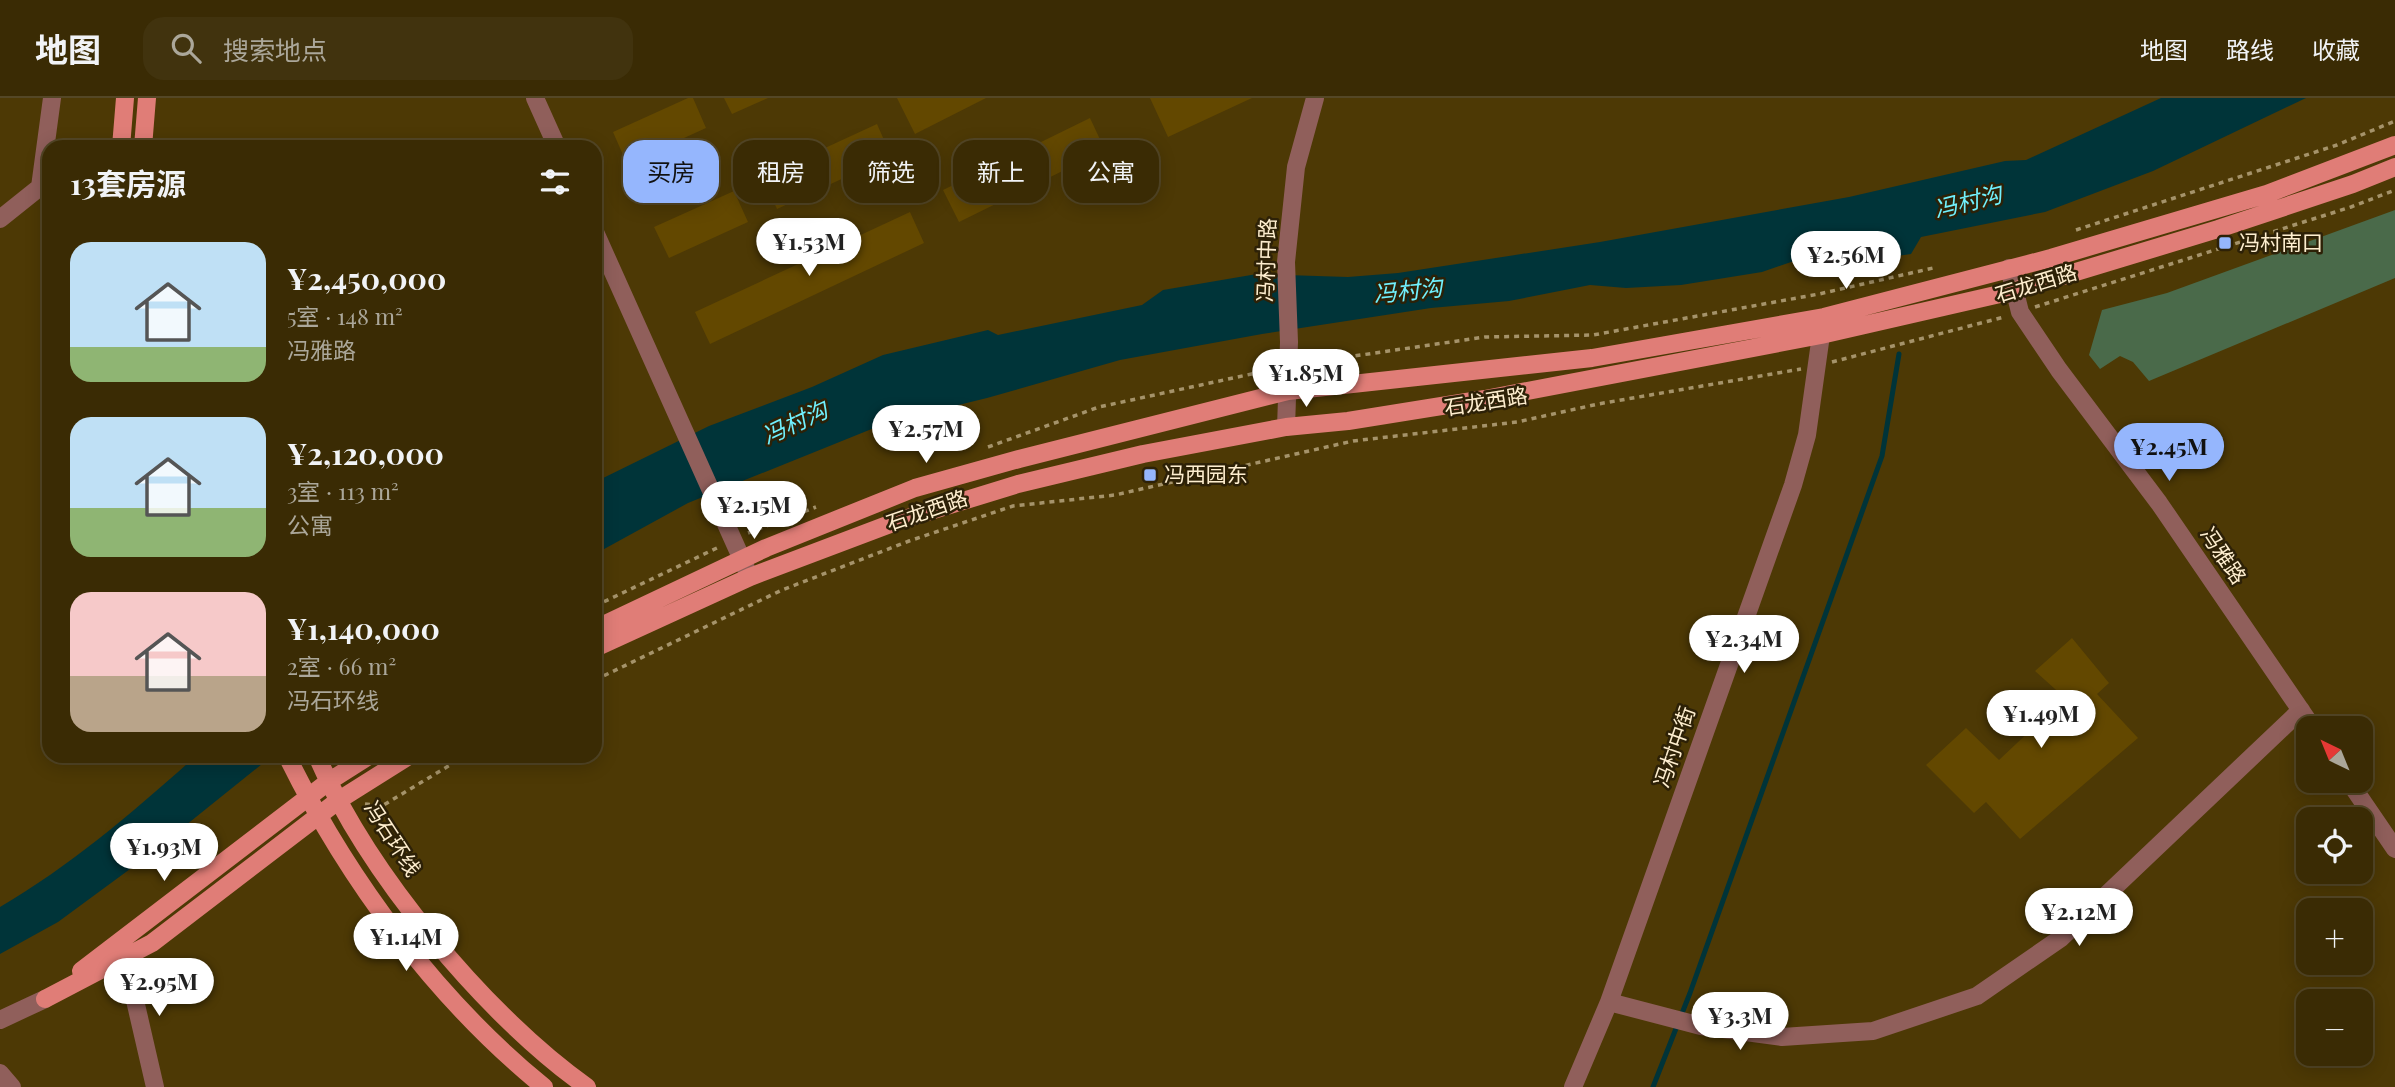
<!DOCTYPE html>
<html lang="zh">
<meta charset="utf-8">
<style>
body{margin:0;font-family:"Playfair Display","Noto Sans SC",serif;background:#41330e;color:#f1f3f6;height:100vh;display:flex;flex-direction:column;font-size:26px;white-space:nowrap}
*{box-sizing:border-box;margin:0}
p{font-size:23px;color:#aba79a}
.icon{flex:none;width:38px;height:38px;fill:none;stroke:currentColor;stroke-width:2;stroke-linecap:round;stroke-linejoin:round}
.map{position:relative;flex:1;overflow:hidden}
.side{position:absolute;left:42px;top:42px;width:560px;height:623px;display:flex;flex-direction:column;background:#3a2b04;border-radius:21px;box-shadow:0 4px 18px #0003,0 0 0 2px #544726}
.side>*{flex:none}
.hud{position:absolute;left:623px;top:42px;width:665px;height:63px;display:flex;gap:14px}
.needle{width:46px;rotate:317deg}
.fabs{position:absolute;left:2296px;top:618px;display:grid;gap:14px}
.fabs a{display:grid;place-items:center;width:77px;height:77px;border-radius:14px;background:#3a2b04;box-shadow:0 4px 18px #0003,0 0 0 2px #544726;font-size:35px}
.price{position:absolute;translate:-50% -60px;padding:0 16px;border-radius:24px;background:#fff;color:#222;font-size:23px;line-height:46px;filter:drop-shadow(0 2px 4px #0008)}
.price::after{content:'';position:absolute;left:50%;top:42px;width:21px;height:16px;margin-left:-10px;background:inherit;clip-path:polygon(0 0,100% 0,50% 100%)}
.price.selected{background:#95b6fd;color:#111}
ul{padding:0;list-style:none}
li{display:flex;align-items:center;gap:21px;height:175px;padding:0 28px}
li span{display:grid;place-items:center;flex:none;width:196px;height:140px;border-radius:21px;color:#555}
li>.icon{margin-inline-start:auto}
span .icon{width:84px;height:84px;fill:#fffc;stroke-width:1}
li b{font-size:30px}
h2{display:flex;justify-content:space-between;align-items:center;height:84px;padding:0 28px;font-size:30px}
.pill{padding:0 24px;border-radius:21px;background:#3a2b04;box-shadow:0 4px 18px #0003,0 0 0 2px #544726;font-size:24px;line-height:63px}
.pill.selected{background:#95b6fd;color:#111}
header{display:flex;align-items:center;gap:42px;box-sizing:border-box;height:98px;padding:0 35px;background:#3a2b04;border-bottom:2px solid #544726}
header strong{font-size:33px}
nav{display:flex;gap:38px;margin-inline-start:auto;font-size:24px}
.search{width:490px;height:63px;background:#41330e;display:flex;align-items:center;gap:18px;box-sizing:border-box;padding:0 24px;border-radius:21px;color:#aba79a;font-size:26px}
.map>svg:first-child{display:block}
</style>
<header>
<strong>地图</strong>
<div class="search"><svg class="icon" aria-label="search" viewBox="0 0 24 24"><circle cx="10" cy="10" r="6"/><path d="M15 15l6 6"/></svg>搜索地点</div>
<nav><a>地图</a><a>路线</a><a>收藏</a></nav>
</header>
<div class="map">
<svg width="2395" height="989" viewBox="0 0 2395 989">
<rect width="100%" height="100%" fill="#4d3905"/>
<!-- green -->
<path fill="#4a6a4a" d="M2395,112V180L2149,283L2133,264L2120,258L2100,271L2089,257L2102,212L2167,195Z"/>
<!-- water -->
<path fill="#003439" d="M2161,0H2306L2153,73L2045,114L1921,139L1911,156L1883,160L1855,142L1762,174L1681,187L1626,190L1590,187L1509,203L1431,210L1262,236L1120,262L987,300L889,324L688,405L595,456V384L709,328L812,289L883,257L988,232L998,237L1142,207L1163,192L1257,176L1348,179L1398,175L1600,144L1849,99L2005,63L2026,62Z
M196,658H272L145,760L58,824L0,856V809C72,767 134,713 196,658Z"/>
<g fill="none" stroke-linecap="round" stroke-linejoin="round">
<!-- stream -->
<path stroke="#003439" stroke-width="5" d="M1653,989L1690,895L1882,358L1899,256"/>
</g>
<!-- building -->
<path fill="#634800" d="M688,0H693L706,30L627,66L613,34Z
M724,0H768L732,16Z
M897,0H986L915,36Z
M1150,0H1252L1168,39Z
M1090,20L1105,52L959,124L943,92Z
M877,26L891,58L777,111L762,79Z
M734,93L748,124L669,160L654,129Z
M910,114L924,145L710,246L695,214Z
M2072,540L2109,585L2097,596L2138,640L2020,741L1986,704L1974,715L1926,667L1966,630L1999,662L2065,600L2035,573Z"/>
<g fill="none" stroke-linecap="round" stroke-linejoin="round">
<!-- path -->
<path stroke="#a5936a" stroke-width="3.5" stroke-dasharray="5 5" stroke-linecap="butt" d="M2076,132L2337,47L2395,23
M2035,209L2351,109L2395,92
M1832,264L2004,219
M1306,265L1485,239L1593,237L1819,196L1933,170
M988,349L1099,309L1270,272
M748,435L816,409
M595,508L719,449
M595,582L782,492L909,443L1013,408L1115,397L1353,343L1517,324L1598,306L1801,271
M365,706L382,708L465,658"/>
<!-- minor -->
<path stroke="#905f5b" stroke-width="18" d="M535,0L557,49
M0,121L40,89L52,0
M595,134L748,475
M2009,170L2020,214L2059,272L2159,405L2313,630
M1286,329L1289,244L1286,164L1296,69L1315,0
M2348,682L2395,751
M125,859L155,989
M1609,904L1701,928L1782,939L1873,933L1977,898L2061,840L2301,612
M0,922L45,901
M0,975L12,989
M1573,989L1609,904L1793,387L1807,337L1821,237"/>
<!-- major -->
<path stroke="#e07d77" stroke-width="18" d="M121,49L125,0
M143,49L147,0
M595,531L766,450L915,390L1019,361L1288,293L1592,260L1824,219L2051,160L2267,96L2395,47
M595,550L750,479L898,423L1018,386L1143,356L1286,329L1348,323L1485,301L1821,237L2013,193L2218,131L2353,86L2395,69
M287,658C348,782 436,901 544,989
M317,658C366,773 485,917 587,989
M81,873L328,684L369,658
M45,901L152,845L339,702L409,658"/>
</g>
<!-- markers -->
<g fill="#95b6fd" stroke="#2d2107" stroke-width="2.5">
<rect x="2218" y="138" width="14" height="14" rx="3.5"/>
<rect x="1143" y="370" width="14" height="14" rx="3.5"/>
</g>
<g text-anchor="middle" stroke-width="5" stroke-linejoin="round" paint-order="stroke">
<!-- poi labels -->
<g font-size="21" fill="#feeecf" stroke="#2d2107" text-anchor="start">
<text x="2239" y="152">冯村南口</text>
<text x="1164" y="384">冯西园东</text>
</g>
<!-- street labels -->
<g font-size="21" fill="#feeecf" stroke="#2d2107">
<text transform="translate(1267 162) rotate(-88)" y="7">冯村中路</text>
<text transform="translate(2036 186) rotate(-17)" y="7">石龙西路</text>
<text transform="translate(1486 304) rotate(-9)" y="7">石龙西路</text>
<text transform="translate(927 413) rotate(-19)" y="7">石龙西路</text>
<text transform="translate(2223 458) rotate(56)" y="7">冯雅路</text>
<text transform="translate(1675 649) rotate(-71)" y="7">冯村中街</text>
<text transform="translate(392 741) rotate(57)" y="7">冯石环线</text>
</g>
<!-- water labels -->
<g font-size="23" font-style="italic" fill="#70f1fe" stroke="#2d2107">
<text transform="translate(1968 104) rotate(-14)" y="8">冯村沟</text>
<text transform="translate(1408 193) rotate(-6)" y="8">冯村沟</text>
<text transform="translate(795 325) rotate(-25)" y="8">冯村沟</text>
</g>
</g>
</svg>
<div class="fabs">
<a><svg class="needle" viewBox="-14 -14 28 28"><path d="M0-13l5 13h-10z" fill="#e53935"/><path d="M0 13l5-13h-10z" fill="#aba79a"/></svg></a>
<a><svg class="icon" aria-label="locate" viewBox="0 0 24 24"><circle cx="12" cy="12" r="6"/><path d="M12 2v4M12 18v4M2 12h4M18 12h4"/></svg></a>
<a>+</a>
<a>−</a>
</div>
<b class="price" style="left:809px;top:180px">¥1.53M</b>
<b class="price" style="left:1846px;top:193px">¥2.56M</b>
<b class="price" style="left:1306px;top:311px">¥1.85M</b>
<b class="price" style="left:926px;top:367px">¥2.57M</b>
<b class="price selected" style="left:2169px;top:385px">¥2.45M</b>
<b class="price" style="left:754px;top:443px">¥2.15M</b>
<b class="price" style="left:1744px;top:577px">¥2.34M</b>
<b class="price" style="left:2041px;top:652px">¥1.49M</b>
<b class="price" style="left:164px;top:785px">¥1.93M</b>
<b class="price" style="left:2079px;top:850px">¥2.12M</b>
<b class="price" style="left:406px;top:875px">¥1.14M</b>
<b class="price" style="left:159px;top:920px">¥2.95M</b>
<b class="price" style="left:1740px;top:954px">¥3.3M</b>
<div class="hud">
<a class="pill selected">买房</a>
<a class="pill">租房</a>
<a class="pill">筛选</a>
<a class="pill">新上</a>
<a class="pill">公寓</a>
</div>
<section class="side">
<h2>13套房源<svg class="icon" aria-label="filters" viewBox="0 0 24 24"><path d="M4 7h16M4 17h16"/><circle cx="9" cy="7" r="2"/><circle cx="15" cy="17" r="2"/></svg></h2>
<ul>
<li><span style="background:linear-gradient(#bfe0f5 75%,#8fb573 0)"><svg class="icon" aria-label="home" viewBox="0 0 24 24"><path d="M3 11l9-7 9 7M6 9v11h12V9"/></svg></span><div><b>¥2,450,000</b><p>5室 · 148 m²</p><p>冯雅路</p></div></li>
<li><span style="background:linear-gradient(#bfe0f5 65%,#8fb573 0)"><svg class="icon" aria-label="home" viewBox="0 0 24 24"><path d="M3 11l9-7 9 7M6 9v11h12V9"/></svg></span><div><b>¥2,120,000</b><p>3室 · 113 m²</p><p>公寓</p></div></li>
<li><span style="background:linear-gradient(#f6c9c9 60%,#b9a48a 0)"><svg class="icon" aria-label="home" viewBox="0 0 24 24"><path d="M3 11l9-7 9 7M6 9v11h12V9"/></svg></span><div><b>¥1,140,000</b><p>2室 · 66 m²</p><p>冯石环线</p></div></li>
</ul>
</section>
</div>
